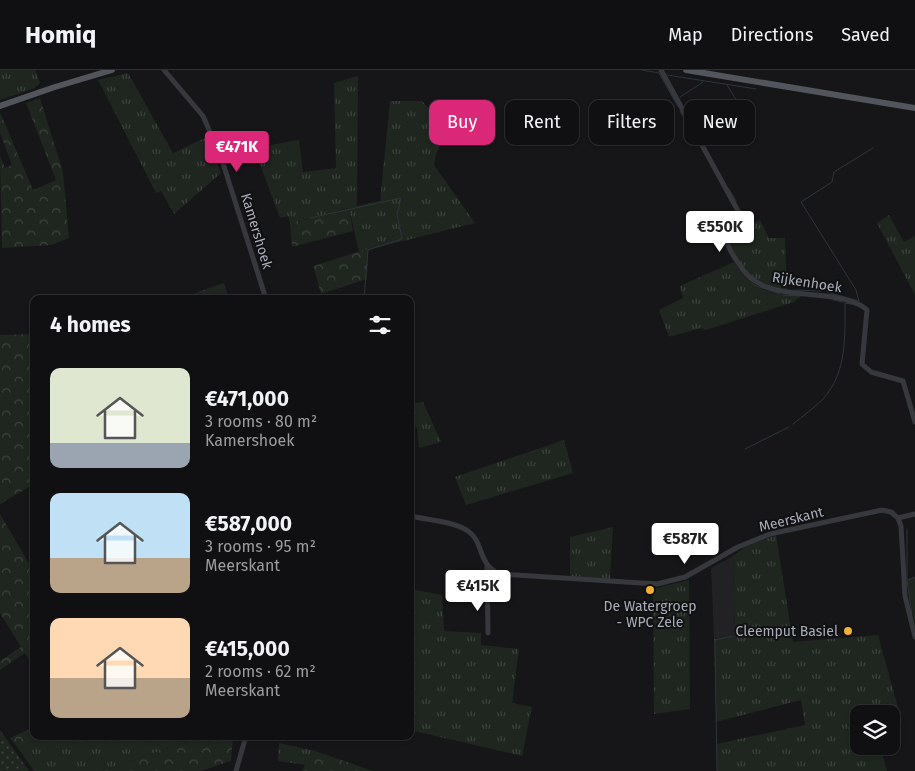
<!DOCTYPE html>
<meta charset="utf-8">
<style>
body{margin:0;font-family:"Fira Sans",sans-serif;background:#19191b;color:#f1f3f6;height:100vh;display:flex;flex-direction:column;font-size:19px;white-space:nowrap}
*{box-sizing:border-box;margin:0}
p{font-size:16px;color:#9c9d9f}
.icon{flex:none;width:28px;height:28px;fill:none;stroke:currentColor;stroke-width:2;stroke-linecap:round;stroke-linejoin:round}
.map{position:relative;flex:1;overflow:hidden}
.panel{position:absolute;left:30px;top:225px;width:384px;height:445px;display:flex;flex-direction:column;background:#101012;border-radius:10px;box-shadow:0 1px 4px #0004,0 0 0 1px #303032}
.panel>*{flex:none}
.guide{position:absolute;left:429px;top:30px;width:411px;height:45px;display:flex;gap:10px}
.fabs{position:absolute;left:850px;top:635px;display:grid;gap:10px}
.fabs a{display:grid;place-items:center;width:50px;height:50px;border-radius:10px;background:#101012;box-shadow:0 1px 4px #0004,0 0 0 1px #303032;font-size:25px}
.price{position:absolute;translate:-50% -42px;padding:0 11px;border-radius:5px;background:#fff;color:#222;font-size:16px;line-height:32px;filter:drop-shadow(0 1px 2px #0008)}
.price::after{content:'';position:absolute;left:50%;top:30px;width:15px;height:11px;margin-left:-8px;background:inherit;clip-path:polygon(0 0,100% 0,50% 100%)}
.price.selected{background:#db2777;color:#fff}
ul{padding:0;list-style:none}
li{display:flex;align-items:center;gap:15px;height:125px;padding:0 20px}
li span{display:grid;place-items:center;flex:none;width:140px;height:100px;border-radius:10px;color:#555}
li>.icon{margin-inline-start:auto}
span .icon{width:60px;height:60px;fill:#fffc;stroke-width:1}
li b{font-size:21px}
h2{display:flex;justify-content:space-between;align-items:center;height:60px;padding:0 20px;font-size:21px}
.chip{padding:0 18px;border-radius:10px;background:#101012;box-shadow:0 1px 4px #0004,0 0 0 1px #303032;font-size:18px;line-height:45px}
.chip.selected{background:#db2777;color:#fff}
header{display:flex;align-items:center;gap:30px;box-sizing:border-box;height:70px;padding:0 25px;background:#101012;border-bottom:1px solid #303032}
header strong{font-size:24px}
nav{display:flex;gap:28px;margin-inline-start:auto;font-size:18px}
.map>svg:first-child{display:block}
</style>
<header>
<strong>Homiq</strong>
<nav><a>Map</a><a>Directions</a><a>Saved</a></nav>
</header>
<div class="map">
<svg width="915" height="701" viewBox="0 0 915 701">
<defs>
<pattern id="grass-tufts" width="24" height="20" patternUnits="userSpaceOnUse" patternTransform="scale(1.25)"><rect width="24" height="20" fill="#1e261f"/><path d="M3 7l-1-3M5 7V3M7 7l1-3M15 17l-1-3M17 17v-4M19 17l1-3" fill="none" stroke="#3c433d"/></pattern>
<pattern id="forest-crowns" width="20" height="18" patternUnits="userSpaceOnUse" patternTransform="scale(1.25)"><rect width="20" height="18" fill="#1e261f"/><path d="M2 6a3 3 0 1 1 6 0M12 15a3 3 0 1 1 6 0" fill="none" stroke="#3c433d"/></pattern>
<pattern id="park-dots" width="8" height="8" patternUnits="userSpaceOnUse" patternTransform="scale(1.25)"><rect width="8" height="8" fill="#1e261f"/><path d="M2 2h.1M6 6h.1" fill="none" stroke="#3c433d" stroke-width="1.8" stroke-linecap="round"/></pattern>
</defs>
<rect width="100%" height="100%" fill="#161618"/>
<!-- built -->
<path fill="#222225" d="M733,486L735,564L714,569L711,498Z"/>
<!-- grass -->
<path fill="url(#grass-tufts)" d="M0,0H35L40,13L35,18L0,30Z
M128,3L173,83L207,67L221,103L174,144L161,121L156,123L98,10Z
M358,6L357,136L380,131L390,31H422L448,60L436,84L434,95L475,153L359,182L349,138L290,153L288,146L280,148L254,78L299,70L303,102L336,98L334,13Z
M889,145L904,172L915,166V225L877,153Z
M760,150L769,168H785L787,221C760,217 739,199 729,173C736,159 746,155 760,150Z
M734,192C752,219 770,226 802,225L794,232L706,260L701,258L669,267L659,240L683,228L680,216Z
M224,213L229,229H184V227Z
M423,332L441,372L419,378L417,357L410,359V334Z
M564,370L573,403L466,435L455,407Z
M613,457L610,509L570,506V467Z
M776,465L793,572L878,565L902,652L893,655L897,668L891,670V644H859V676H880L887,701H717L716,674L805,655L801,630L716,652L714,569L735,564L733,486L745,477Z
M915,507V556L907,510Z
M689,510L690,639L654,644L653,519Z
M410,519L442,525L444,561L481,563V575L519,579L512,633L532,637L522,686L410,660Z
M44,666H203L102,701H34L18,678Z
M279,673L315,681L306,695L278,691Z"/>
<!-- forest -->
<path fill="url(#forest-crowns)" d="M40,28L63,102L69,168L52,175L2,178L0,85L5,98L12,95L0,63V42L33,120L56,110L26,33Z
M349,138L353,161L292,177L290,153Z
M368,179L367,209L321,224L313,196Z
M34,264V414L0,434V265Z
M0,444L34,502V597L25,583L0,600V591L21,577L0,543Z
M34,657V666H44L18,678L10,668Z
M203,666H233L231,691L201,701H102Z
M315,681L373,701H301Z"/>
<!-- park -->
<path fill="url(#park-dots)" d="M0,660L29,701H0Z"/>
<g fill="none" stroke-linecap="round" stroke-linejoin="round">
<!-- stream -->
<path stroke="#2c353c" stroke-width="1" d="M642,0L659,3L677,35
M667,5L756,19
M727,15L745,44
M680,27L703,12
M680,41L697,71
M729,119L736,131
M741,141L744,154
M310,148L401,128L397,144L402,169L368,180L364,229
M725,166L733,159
M731,186L754,215L780,224
M794,220L821,221
M827,222L859,231
M783,225L800,226
M833,230L843,232
M859,231L856,220L801,132L832,112L834,102L873,78
M793,354C803,346 814,338 823,329C847,303 845,266 845,233L857,235
M745,379L789,357
M907,459V510L912,545
M908,510L915,507
M717,701L715,570L732,566"/>
<!-- minor -->
<path stroke="#37383d" stroke-width="5" d="M164,0L203,46L221,87L266,229
M661,0L738,141V157L727,171C728,179 734,187 739,194C761,231 807,220 843,229C852,232 860,233 867,240L862,294L871,302L903,311L915,352
M410,446C427,450 453,451 468,461C485,473 476,493 500,504L657,514L685,507L738,477L770,464L882,440L891,442L898,448L901,456L905,526L915,567
M898,448L915,444
M487,496L488,563
M236,701L246,666"/>
<!-- major -->
<path stroke="#53555c" stroke-width="6" d="M686,0L915,38
M0,36L55,17L112,0"/>
</g>
<!-- markers -->
<g fill="#f2b134" stroke="#111113" stroke-width="2">
<circle cx="650" cy="520" r="5"/>
<circle cx="848" cy="561" r="5"/>
</g>
<g text-anchor="middle" stroke-width="4" stroke-linejoin="round" paint-order="stroke">
<!-- street labels -->
<g font-size="14" fill="#a8adb8" stroke="#111113">
<text transform="translate(257 161) rotate(73)" y="5">Kamershoek</text>
<text transform="translate(807 212) rotate(9)" y="5">Rijkenhoek</text>
<text transform="translate(791 449) rotate(-14)" y="5">Meerskant</text>
</g>
<!-- poi labels -->
<g font-size="14" fill="#a8adb8" stroke="#111113">
<text x="650" y="541">De Watergroep<tspan x="650" dy="16">- WPC Zele</tspan></text>
<text x="838" y="566" text-anchor="end">Cleemput Basiel</text>
</g>
</g>
</svg>
<div class="fabs">
<a><svg class="icon" aria-label="layers" viewBox="0 0 24 24"><path d="M12 4l9 5-9 5-9-5zM3 14l9 5 9-5"/></svg></a>
</div>
<b class="price selected" style="left:237px;top:103px">€471K</b>
<b class="price" style="left:720px;top:183px">€550K</b>
<b class="price" style="left:685px;top:495px">€587K</b>
<b class="price" style="left:478px;top:542px">€415K</b>
<div class="guide">
<a class="chip selected">Buy</a>
<a class="chip">Rent</a>
<a class="chip">Filters</a>
<a class="chip">New</a>
</div>
<section class="panel">
<h2>4 homes<svg class="icon" aria-label="filters" viewBox="0 0 24 24"><path d="M4 7h16M4 17h16"/><circle cx="9" cy="7" r="2"/><circle cx="15" cy="17" r="2"/></svg></h2>
<ul>
<li><span style="background:linear-gradient(#dfe7d0 75%,#9aa5b1 0)"><svg class="icon" aria-label="home" viewBox="0 0 24 24"><path d="M3 11l9-7 9 7M6 9v11h12V9"/></svg></span><div><b>€471,000</b><p>3 rooms · 80 m²</p><p>Kamershoek</p></div></li>
<li><span style="background:linear-gradient(#bfe0f5 65%,#b9a48a 0)"><svg class="icon" aria-label="home" viewBox="0 0 24 24"><path d="M3 11l9-7 9 7M6 9v11h12V9"/></svg></span><div><b>€587,000</b><p>3 rooms · 95 m²</p><p>Meerskant</p></div></li>
<li><span style="background:linear-gradient(#ffd9b3 60%,#b9a48a 0)"><svg class="icon" aria-label="home" viewBox="0 0 24 24"><path d="M3 11l9-7 9 7M6 9v11h12V9"/></svg></span><div><b>€415,000</b><p>2 rooms · 62 m²</p><p>Meerskant</p></div></li>
</ul>
</section>
</div>
